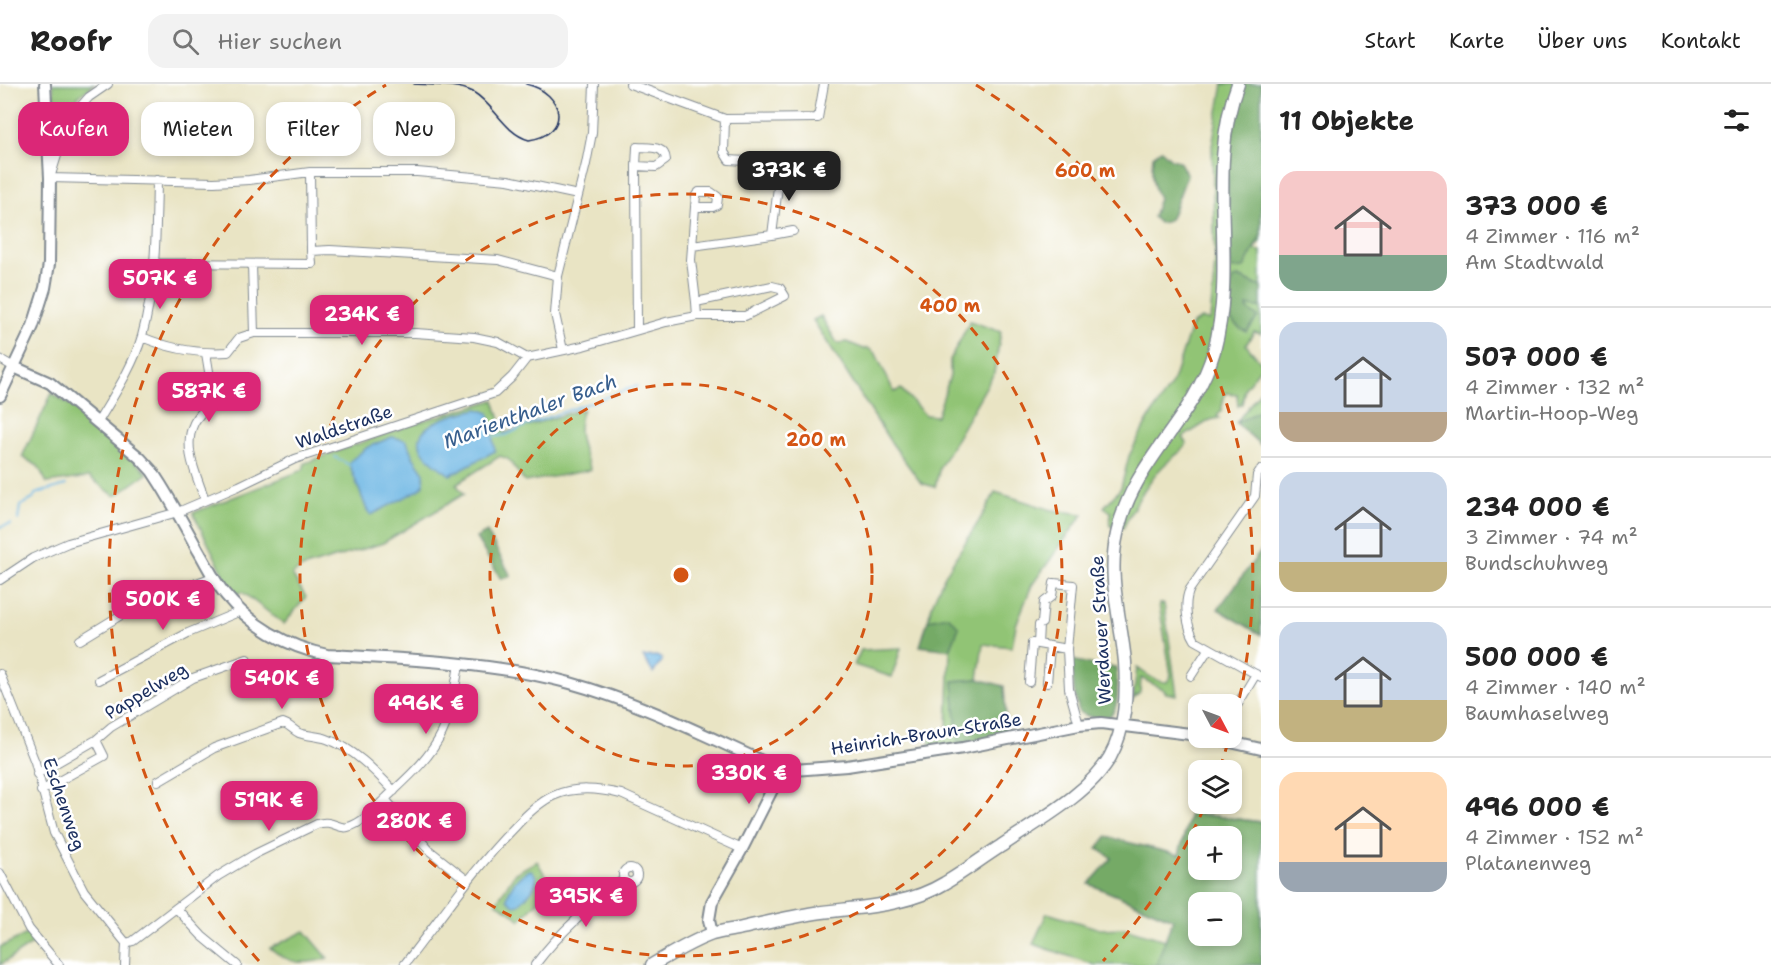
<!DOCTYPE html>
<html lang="de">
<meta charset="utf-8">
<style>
body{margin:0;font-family:"Shantell Sans",sans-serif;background:#f2f2f2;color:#222;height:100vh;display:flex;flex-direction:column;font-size:22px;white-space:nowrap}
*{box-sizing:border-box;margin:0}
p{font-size:20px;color:#767676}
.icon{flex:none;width:33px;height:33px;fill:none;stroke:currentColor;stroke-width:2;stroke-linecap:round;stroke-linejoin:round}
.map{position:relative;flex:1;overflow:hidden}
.details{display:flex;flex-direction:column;background:#fff;width:510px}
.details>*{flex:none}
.guide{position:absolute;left:18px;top:18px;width:570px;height:54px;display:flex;gap:12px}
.needle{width:39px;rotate:131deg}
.buttons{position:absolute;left:1188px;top:610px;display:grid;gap:12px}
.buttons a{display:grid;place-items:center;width:54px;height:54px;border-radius:12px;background:#fff;box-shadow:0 3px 9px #0003;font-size:30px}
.price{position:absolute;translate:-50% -51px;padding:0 14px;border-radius:12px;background:#db2777;color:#fff;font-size:20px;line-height:39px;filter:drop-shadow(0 2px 3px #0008)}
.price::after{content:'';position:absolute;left:50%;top:36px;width:18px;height:14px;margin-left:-9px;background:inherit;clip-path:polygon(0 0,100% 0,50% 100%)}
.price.active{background:#222;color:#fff}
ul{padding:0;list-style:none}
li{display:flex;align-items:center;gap:18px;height:150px;padding:0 18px}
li+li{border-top:2px solid #e0e0e0}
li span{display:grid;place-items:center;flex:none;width:168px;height:120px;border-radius:18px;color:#555}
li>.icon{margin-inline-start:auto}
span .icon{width:72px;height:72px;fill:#fffc;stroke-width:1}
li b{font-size:26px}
h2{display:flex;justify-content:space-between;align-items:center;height:72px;padding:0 18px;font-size:26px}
.chip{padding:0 21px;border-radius:18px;background:#fff;box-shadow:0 3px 9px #0003;font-size:21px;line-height:54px}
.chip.active{background:#db2777;color:#fff}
header{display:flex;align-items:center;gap:36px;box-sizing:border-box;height:84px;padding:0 30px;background:#fff;border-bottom:2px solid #e0e0e0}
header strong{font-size:28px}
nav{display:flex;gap:33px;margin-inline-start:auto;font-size:21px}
.search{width:420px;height:54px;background:#f2f2f2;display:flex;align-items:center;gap:15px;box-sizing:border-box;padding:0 21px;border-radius:18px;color:#767676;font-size:22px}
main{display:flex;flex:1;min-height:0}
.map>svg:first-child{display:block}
</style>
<header>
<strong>Roofr</strong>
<div class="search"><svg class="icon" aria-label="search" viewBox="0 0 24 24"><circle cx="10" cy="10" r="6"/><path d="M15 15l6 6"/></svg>Hier suchen</div>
<nav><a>Start</a><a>Karte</a><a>Über uns</a><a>Kontakt</a></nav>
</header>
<main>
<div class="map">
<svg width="1261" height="881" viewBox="0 0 1261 881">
<rect width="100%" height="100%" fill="#fff"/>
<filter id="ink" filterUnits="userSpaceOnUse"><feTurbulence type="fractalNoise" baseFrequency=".0167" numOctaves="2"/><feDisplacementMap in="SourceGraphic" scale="12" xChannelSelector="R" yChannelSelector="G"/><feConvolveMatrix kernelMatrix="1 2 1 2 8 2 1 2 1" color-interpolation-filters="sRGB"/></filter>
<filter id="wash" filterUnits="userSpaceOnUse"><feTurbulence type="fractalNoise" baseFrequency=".008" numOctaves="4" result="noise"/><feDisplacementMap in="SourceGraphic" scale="24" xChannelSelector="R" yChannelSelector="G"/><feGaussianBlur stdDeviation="1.35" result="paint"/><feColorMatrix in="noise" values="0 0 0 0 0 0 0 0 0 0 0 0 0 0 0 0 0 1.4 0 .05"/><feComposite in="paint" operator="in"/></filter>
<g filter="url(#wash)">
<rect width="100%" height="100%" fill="#e9e4c4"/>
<!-- green -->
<path fill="#91c474" stroke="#567a69" stroke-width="1.5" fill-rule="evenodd" d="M53,0H94L78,13L60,34L55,33Z
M1223,0H1261V157L1253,166L1261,167V203L1239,193L1248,226L1247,222L1261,223V250L1254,248L1246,261L1261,278V283L1245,304L1242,320L1238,322L1237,310L1225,309L1221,328L1217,332L1219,334L1210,336L1183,353L1187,359C1184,367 1177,369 1171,375C1149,393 1136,419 1123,444L1110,442L1111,428L1104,423L1121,404L1129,372L1148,336L1172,300L1192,240L1201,235L1210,236L1215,180L1212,61Z
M821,232L837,259L847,258L864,265L868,264L876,270L894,308L901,305L925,331L937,332L950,292V276L970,237L1001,248L994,289L940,383L935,403L921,399L888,354L813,236Z
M1261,306V361L1236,339Z
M52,309L75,324L148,389L115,412L89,393L47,399L38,382L22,373Z
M494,316L504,349L583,325C574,350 582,363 591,386L525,398L508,375L500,372L456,400L464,410L383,459L302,484L292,491L306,513L284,540L242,508L234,511L193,429L303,386L305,379L425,336Z
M995,408L1052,426L1083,430L1032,501L1016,541L1012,563L983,560L978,595L953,597L958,661L930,665L929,649L947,645L950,566L959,543L928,536C938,488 975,451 995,408Z
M1159,520H1164L1177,611L1166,609L1163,605L1141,594L1140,608L1133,615L1137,584C1147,590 1155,598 1167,598L1171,591Z
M901,564L892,593L854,581L861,566Z
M1190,729L1261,738V881H1095L1033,860L1047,829L1100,845L1124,844L1165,856L1173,835L1089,800L1112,774L1097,764L1107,753L1179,771ZM1198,753H1232V786H1198ZM1198,819H1232V852H1198Z
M537,777L552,803L520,836L510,827L496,819L515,789Z
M305,847L328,874C304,881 290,881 270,864Z
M29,849L35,858L0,881V863Z"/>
<!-- forest -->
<path fill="#74aa66" stroke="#486c62" stroke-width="1.5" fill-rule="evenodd" d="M1243,0H1261V151L1244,184L1231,185L1227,75L1230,40Z
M1161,66L1171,75L1179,77L1187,91L1171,134L1166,138L1159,139L1153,133L1159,114C1151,99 1151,89 1153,72Z
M1238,193L1261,203V223L1247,222L1248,226L1258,233L1247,248C1221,237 1229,220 1232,196Z
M1261,326V361L1236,339Z
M487,448L511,492L501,495L476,454Z
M1261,467V551L1218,525Z
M948,532L959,543L950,566L920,562L928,536Z
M1072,576L1098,582L1116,583C1118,613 1123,650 1079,628L1074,606Z
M978,595L1004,602L1007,651L958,661L953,597Z
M1190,729L1261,738V881H1156L1173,835L1089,800L1112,774L1097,764L1107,753L1179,771ZM1198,753H1232V786H1198ZM1198,819H1232V852H1198Z"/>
<!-- water -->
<path fill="#6bb5e3" stroke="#4372a0" stroke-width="1.5" d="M478,325L489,329L495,367L450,391C441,384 427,376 422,366C408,339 460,329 478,325Z
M392,353L405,356L407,358L413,373L424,389V400L419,406L371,431L367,426L350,382V377L368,363Z
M656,572L661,574L662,577L653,589L643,573Z
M531,786C545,798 528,811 519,820L514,821L507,815C509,803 519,790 531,786Z"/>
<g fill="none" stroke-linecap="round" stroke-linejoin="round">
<!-- stream -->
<path stroke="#6bb5e3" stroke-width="2" d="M493,353L506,351L529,340L637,302
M335,373L351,382
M18,436L20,422L33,415L35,410L66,401
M0,443L11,440"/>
</g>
</g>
<g filter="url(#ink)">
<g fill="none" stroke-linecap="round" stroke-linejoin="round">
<!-- street casing -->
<g stroke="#828a91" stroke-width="10">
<path id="street" d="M630,0L725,35L818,34L824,0
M68,36L50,94L214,98L249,96L310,88H417L508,96L578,111
M48,46L64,41L89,13L108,0
M781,79H800
M636,82L656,83L666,76C665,61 650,64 637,63L636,82L637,246
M310,88L311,167
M695,123L696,111L699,108H711L718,113L717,121L713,123H695L691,176L696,218
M772,151L793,147
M692,162L772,151L781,79L729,76L724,68L725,35
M155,179L312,180L311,167L330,166L498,176L558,192
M252,180L254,249
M142,253C170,265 197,270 228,268L239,254L254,249H415L474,253L498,258L527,274
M563,266L555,230L558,192L586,80L592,49L594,0
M0,275L14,283
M98,338C114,311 133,283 142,252C156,201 156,148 157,96
M1261,385L1257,391L1255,412L1190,505C1183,519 1187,543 1195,556L1261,593
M205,416C197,392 182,364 194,339C199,329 209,323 213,312L206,269
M0,496L33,474L68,459L178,428L239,402L295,375L495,309L512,293L527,274L583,262L666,238L697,232H745L785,212L780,204L772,202L696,218L697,232
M80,556L139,520L213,493
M1038,560L1067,565
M0,590L35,678L54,749L84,807L126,859L125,881
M1191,592L1209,564
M99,596L188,549L241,527
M1029,598L1032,559L1038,560L1039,541L1042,539L1044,518L1052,512L1054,499L1073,501L1067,565L1069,605L1079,641
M1047,599L1050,563
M1238,620L1256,590
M37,690L96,656L111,643L193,594L247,575
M158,697L214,664L283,639C290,641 293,646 299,649C307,652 318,652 327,655C353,664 375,687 394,707
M41,707L104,672L96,656
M385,715L430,767L468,797
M623 791a7 7 0 1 1 14 0a7 7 0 1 1-14 0Z
M0,789L29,845L59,881
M176,824L202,852L237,881
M126,859L133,857L218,792L255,770L317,740C333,735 338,746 348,743C363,739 374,725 385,715C406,695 429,676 442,649C452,628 455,603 459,581
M404,881C440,835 473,786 514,744C525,732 538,719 553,712C575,702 599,705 621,710L742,765
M535,881C560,847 592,821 624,795"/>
</g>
<!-- secondary casing -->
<g stroke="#828a91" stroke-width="14">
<path id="secondary" d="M14,283L50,299L140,374L152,387L161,401C174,422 186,444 198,466C207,481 214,497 225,510C250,541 287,563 327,571C407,575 493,578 570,599C639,618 704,651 768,680L794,686L847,682L963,664L1079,641L1101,639L1198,651
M0,312L33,242L45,204L49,180L50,94L45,0
M1213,654L1261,665
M712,850L709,836L712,818L742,765L778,694V683"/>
</g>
<!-- primary casing -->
<g stroke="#828a91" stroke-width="15">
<path id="primary" d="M652,881C671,870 692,857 712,850C722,847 733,846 742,844C766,839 790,833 815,829C859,823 906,823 945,799C964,788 982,774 1001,762C1036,738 1089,710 1110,673C1126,644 1127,610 1125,578C1121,534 1107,494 1117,450C1132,377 1194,337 1214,267C1238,179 1205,85 1238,0"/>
</g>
<!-- street -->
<use href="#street" stroke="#fff" stroke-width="8"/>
<!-- secondary -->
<use href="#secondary" stroke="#fff" stroke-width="10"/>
<!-- primary -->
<use href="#primary" stroke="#fff" stroke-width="12"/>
<!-- tram -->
<path stroke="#1b2f5e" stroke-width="1.5" d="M414,0C432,1 457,0 473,8C494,20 504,49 529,56C571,50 565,9 526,0"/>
</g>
</g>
<!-- distance rings -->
<g fill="none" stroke="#d45514" stroke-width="3" stroke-dasharray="10 8">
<circle cx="681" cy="491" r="191"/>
<circle cx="681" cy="491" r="381"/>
<path d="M1228 658A572 572 0 0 1 1219 687M1204 724A572 572 0 0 1 1103 877M259 877A572 572 0 0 1 386 1M976 1A572 572 0 0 1 1232 644"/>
</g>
<g text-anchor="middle" stroke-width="5" stroke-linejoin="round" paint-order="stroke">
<!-- street labels -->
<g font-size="18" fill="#1b2f5e" stroke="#fff">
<text transform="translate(344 343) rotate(-19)" y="6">Waldstraße</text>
<text transform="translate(1101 546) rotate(-93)" y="6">Werdauer Straße</text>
<text transform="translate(146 607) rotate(-31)" y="6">Pappelweg</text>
<text transform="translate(926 650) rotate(-9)" y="6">Heinrich-Braun-Straße</text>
<text transform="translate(64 720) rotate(71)" y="6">Eschenweg</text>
</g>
<!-- water labels -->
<g font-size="20" font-style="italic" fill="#375e8d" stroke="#fff">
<text transform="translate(530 327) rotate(-20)" y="7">Marienthaler Bach</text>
</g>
</g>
<circle cx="681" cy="491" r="9" fill="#d45514" stroke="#fff" stroke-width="3"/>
<g font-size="18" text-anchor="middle" font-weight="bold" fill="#d45514" stroke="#fff" stroke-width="5" stroke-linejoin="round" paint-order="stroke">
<text x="1085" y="93">600 m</text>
<text x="950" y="228">400 m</text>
<text x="816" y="362">200 m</text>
</g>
</svg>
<div class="buttons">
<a><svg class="needle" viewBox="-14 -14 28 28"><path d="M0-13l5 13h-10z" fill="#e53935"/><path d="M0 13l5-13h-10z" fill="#767676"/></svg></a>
<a><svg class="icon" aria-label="layers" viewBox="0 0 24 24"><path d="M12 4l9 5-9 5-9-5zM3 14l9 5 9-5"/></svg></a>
<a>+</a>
<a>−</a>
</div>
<b class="price active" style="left:789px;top:118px">373K €</b>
<b class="price" style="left:160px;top:226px">507K €</b>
<b class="price" style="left:362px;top:262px">234K €</b>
<b class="price" style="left:209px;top:339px">587K €</b>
<b class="price" style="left:163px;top:547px">500K €</b>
<b class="price" style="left:282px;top:626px">540K €</b>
<b class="price" style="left:426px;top:651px">496K €</b>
<b class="price" style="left:749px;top:721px">330K €</b>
<b class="price" style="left:269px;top:748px">519K €</b>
<b class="price" style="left:414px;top:769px">280K €</b>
<b class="price" style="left:586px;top:844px">395K €</b>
<div class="guide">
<a class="chip active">Kaufen</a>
<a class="chip">Mieten</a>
<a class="chip">Filter</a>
<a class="chip">Neu</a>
</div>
</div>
<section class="details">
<h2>11 Objekte<svg class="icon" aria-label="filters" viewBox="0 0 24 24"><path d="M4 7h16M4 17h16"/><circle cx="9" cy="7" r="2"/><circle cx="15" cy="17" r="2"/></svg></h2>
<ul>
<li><span style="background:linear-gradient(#f6c9c9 70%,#7fa58c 0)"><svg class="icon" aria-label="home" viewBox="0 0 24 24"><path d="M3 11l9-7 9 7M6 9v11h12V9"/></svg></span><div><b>373 000 €</b><p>4 Zimmer · 116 m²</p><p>Am Stadtwald</p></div></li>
<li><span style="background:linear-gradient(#c9d6e8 75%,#b9a48a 0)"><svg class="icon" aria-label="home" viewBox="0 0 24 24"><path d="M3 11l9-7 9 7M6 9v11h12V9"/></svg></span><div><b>507 000 €</b><p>4 Zimmer · 132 m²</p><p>Martin-Hoop-Weg</p></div></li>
<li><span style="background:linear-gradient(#c9d6e8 75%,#c2b280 0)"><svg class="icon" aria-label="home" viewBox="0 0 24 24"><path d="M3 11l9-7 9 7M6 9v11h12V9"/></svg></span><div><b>234 000 €</b><p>3 Zimmer · 74 m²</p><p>Bundschuhweg</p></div></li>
<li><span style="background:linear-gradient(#c9d6e8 65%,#c2b280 0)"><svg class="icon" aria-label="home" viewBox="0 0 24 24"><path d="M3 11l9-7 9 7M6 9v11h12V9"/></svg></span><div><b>500 000 €</b><p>4 Zimmer · 140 m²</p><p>Baumhaselweg</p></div></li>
<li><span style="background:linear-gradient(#ffd9b3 75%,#9aa5b1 0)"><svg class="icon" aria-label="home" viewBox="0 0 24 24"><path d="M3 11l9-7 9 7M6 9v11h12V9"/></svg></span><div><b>496 000 €</b><p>4 Zimmer · 152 m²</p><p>Platanenweg</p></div></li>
</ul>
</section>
</main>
